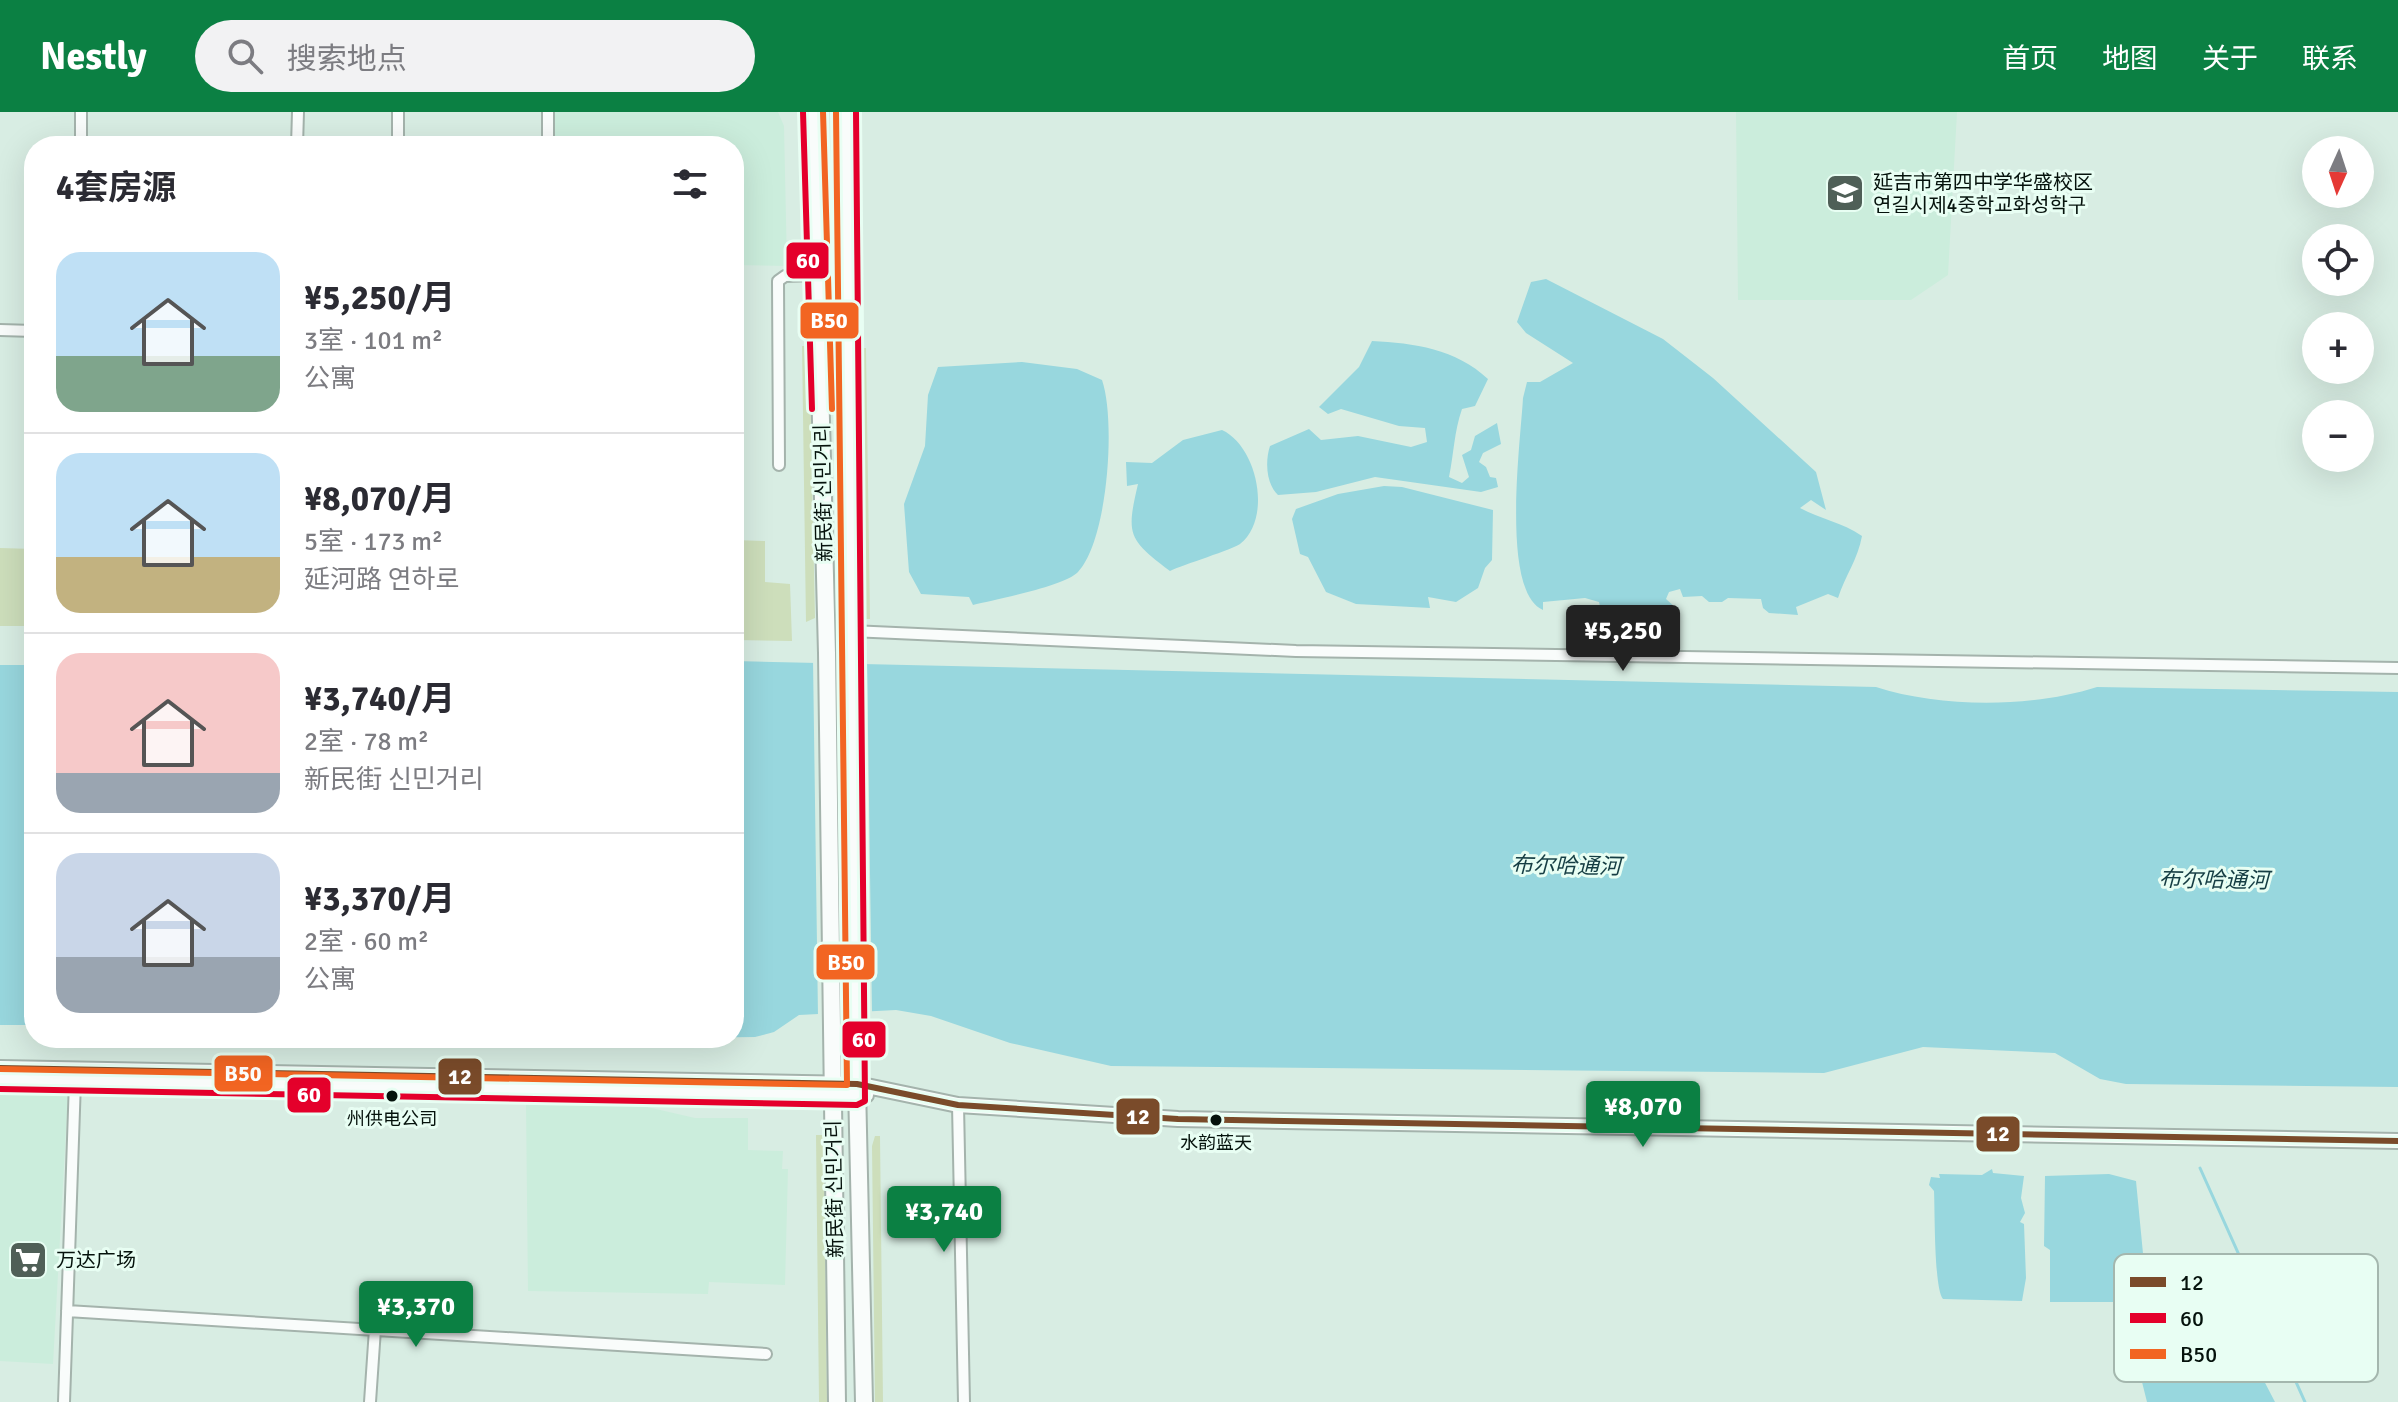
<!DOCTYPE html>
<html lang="zh">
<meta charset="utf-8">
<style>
body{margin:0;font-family:Signika,"Noto Sans SC","Noto Sans KR",sans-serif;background:#f2f2f3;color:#2b2b33;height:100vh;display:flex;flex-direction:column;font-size:30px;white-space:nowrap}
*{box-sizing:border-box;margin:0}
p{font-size:26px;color:#7c7c81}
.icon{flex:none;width:44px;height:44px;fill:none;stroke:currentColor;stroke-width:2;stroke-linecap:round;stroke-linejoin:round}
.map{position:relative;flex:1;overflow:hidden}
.panel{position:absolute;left:24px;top:24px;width:720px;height:912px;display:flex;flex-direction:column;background:#fff;border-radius:32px;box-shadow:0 8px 32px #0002}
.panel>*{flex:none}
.needle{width:52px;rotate:183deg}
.controls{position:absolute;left:2302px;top:24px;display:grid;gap:16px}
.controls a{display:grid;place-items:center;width:72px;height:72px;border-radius:50%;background:#fff;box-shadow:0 8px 32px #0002;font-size:40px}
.price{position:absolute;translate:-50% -68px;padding:0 18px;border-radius:8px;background:#0b8043;color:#fff;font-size:26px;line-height:52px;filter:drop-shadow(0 2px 4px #0008)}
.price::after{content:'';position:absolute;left:50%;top:48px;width:24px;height:18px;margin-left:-12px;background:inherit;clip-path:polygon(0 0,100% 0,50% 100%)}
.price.active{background:#222;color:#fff}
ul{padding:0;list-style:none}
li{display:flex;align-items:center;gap:24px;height:200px;padding:0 32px}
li+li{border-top:2px solid #e1e1e2}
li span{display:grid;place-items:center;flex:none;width:224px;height:160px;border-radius:24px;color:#555}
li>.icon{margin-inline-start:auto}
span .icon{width:96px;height:96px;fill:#fffc;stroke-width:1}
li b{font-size:34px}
h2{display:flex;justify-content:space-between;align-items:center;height:96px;padding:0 32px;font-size:34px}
header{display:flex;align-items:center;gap:48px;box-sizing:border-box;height:112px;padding:0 40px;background:#0b8043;color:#fff}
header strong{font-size:38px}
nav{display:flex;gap:44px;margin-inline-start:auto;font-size:28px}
.search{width:560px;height:72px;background:#f2f2f3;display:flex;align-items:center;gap:20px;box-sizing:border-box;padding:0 28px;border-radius:44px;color:#7c7c81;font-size:30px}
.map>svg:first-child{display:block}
</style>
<header>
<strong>Nestly</strong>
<div class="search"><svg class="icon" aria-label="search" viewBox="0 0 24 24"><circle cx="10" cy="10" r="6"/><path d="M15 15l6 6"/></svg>搜索地点</div>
<nav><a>首页</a><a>地图</a><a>关于</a><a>联系</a></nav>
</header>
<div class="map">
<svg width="2398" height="1290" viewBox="0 0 2398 1290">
<rect width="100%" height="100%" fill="#d8ede3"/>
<!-- built -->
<path fill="#cbeddc" d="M553,0H778L784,14L787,154L734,153V34H553Z
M1736,0H1957L1948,163L1911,188H1738Z
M0,981L68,982L53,1252L0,1249Z
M526,992L643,994L695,1006H748V1038L783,1039L782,1057H788L785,1173L709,1170L708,1182L528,1179Z"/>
<!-- green -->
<path fill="#cddebb" d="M802,234H806L810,271L815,506L806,510Z
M862,236H866L870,507H862L858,278Z
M734,428L765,429V470L790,472L792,529L734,528Z
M0,436L34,437V514H0Z
M816,1023H824L827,1290H819Z
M875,1024H880L883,1290H875L872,1034Z"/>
<!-- water -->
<path fill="#98d7de" d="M1546,167L1663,227L1713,266L1816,360L1826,398L1811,388L1800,396C1820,407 1842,410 1862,424C1858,447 1845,464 1838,486L1828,482L1796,495L1798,503L1769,501L1763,496L1761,487L1728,486L1722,490H1709L1702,484L1683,485L1680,477L1669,480L1666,487L1677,497L1601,499L1599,490L1585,486L1543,490V498C1500,480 1521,327 1523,286L1527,270H1540L1573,251L1526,221L1517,210L1531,170Z
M1372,229C1414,231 1456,237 1488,267L1475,294L1462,297C1454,320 1454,341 1449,365L1462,371L1469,365L1462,343L1471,338L1475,324L1497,311L1501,332L1483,341L1479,350L1486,355L1490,365L1496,366L1498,375L1481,380L1375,365L1316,380L1278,383C1266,372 1265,349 1270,334L1309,317L1321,328L1358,324L1411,335L1427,330L1425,316L1399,314L1341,297L1328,302L1319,295L1359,255Z
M1022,250L1077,257L1102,268C1116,308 1108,428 1078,460C1065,474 994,488 973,493L969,485L921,482L909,460L904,392L925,334L928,283L938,255Z
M1222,318C1257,334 1273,406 1240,432C1234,437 1182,453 1170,459C1128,427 1126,423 1138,372L1127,374L1126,350L1152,351L1183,328Z
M1384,374L1402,375L1493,398L1492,448L1485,456L1478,476L1456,490L1428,485L1430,496L1356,492L1326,480L1308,445L1300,442L1292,407L1296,397L1338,382Z
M734,549L1876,575C1941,596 2032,596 2097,575L2398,580V975L2126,972L2100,967L2055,941L1923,935L1824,961L1111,954L1010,931L931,904L896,898L799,903L774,920L755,925L663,926H734Z
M0,553H34V913H0Z
M1992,1057L1993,1061L2024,1064L2021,1086L2025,1101L2020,1110L2024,1112L2026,1166L2022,1189L1943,1187C1934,1177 1935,1099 1934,1079L1929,1073L1931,1065L1940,1066L1939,1062L1982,1063Z
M2109,1062L2136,1069L2145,1162L2139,1190H2050V1138L2044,1134L2045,1064Z
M2249,1240L2275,1290H2147L2137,1250L2142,1247Z"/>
<!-- pier -->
<path fill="#d8ede3" d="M813,547L837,548L842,904L818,905Z
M843,548H867L872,902L848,903Z"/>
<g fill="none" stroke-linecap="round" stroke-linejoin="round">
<!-- stream -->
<path stroke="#98d7de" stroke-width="3" d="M2200,1056L2305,1290"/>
<!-- minor casing -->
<g stroke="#a4b3ac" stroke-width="14">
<path id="minor" d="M548,0V34
M81,34V0
M297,34L298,0
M398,34V0
M0,218L34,219
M779,353L778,169L785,164L817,163
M851,519L1296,539L2398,556
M958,993L964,1290
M67,1199L766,1242
M64,1290L75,969
M370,1290L375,1217"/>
</g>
<!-- secondary casing -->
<g stroke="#a4b3ac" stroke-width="18">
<path id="secondary" d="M0,956L857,972L958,993L1178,1007L2398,1029
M0,967L866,983"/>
</g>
<!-- trunk casing -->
<g stroke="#a4b3ac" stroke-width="20">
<path id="trunk" d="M813,0L827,541L837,1290
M846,0L856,928L864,1290"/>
</g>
<!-- minor -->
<use href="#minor" stroke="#f9fcfb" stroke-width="10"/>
<!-- secondary -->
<use href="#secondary" stroke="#f9fcfb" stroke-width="14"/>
<!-- trunk -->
<use href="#trunk" stroke="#f9fcfb" stroke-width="16"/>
<!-- bus-1 casing -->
<g stroke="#e8fef3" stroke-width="12">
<path id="bus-1" d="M0,956L857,972L958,993L1178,1007L2398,1029"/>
</g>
<!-- bus-2 casing -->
<g stroke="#e8fef3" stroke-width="12">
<path id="bus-2" d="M803,0L812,297
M0,977L857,993L865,989L856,0"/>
</g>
<!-- bus-3 casing -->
<g stroke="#e8fef3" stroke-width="12">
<path id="bus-3" d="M823,0L832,297
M0,957L847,973L836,0"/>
</g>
<!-- bus-1 -->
<use href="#bus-1" stroke="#7a4b2a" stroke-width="6"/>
<!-- bus-2 -->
<use href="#bus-2" stroke="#e4002b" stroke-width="6"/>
<!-- bus-3 -->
<use href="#bus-3" stroke="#f26522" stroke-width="6"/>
</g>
<!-- icons -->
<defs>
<g id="school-square" transform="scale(2)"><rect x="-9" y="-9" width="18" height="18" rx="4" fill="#4f5f57" stroke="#e8fef3"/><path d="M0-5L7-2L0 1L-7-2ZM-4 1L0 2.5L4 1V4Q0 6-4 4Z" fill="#fff"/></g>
<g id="supermarket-square" transform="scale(2)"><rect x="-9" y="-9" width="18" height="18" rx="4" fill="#4f5f57" stroke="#e8fef3"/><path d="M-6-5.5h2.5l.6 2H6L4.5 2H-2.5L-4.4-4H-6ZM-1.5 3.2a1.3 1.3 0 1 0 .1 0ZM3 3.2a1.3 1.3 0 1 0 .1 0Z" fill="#fff"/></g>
</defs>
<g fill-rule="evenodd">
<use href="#school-square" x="1845" y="81"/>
<use href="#supermarket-square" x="28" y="1148"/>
</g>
<!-- markers -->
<g fill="#05120c" stroke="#e8fef3" stroke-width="3">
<circle cx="392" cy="984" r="7"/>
<circle cx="1216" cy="1008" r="7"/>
</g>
<g text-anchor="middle" stroke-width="6" stroke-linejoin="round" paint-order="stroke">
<!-- bus labels -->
<g font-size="18" fill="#05120c" stroke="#e8fef3">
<text x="392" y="1013">州供电公司</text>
<text x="1216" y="1037">水韵蓝天</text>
</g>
<!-- poi labels -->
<g font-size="20" fill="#05120c" stroke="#e8fef3" text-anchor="start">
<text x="1873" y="77">延吉市第四中学华盛校区<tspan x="1873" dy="23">연길시제4중학교화성학구</tspan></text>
<text x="56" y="1155">万达广场</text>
</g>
<!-- street labels -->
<g font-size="20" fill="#05120c" stroke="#e8fef3">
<text transform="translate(823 381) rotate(-91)" y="7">新民街 신민거리</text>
<text transform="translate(834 1077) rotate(-91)" y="7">新民街 신민거리</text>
</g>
<!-- water labels -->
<g font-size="22" font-style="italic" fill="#153d43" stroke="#e8fef3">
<text transform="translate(1566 753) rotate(1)" y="8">布尔哈通河</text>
<text transform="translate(2214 767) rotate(1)" y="8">布尔哈通河</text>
</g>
</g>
<!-- legend -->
<rect x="2114" y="1142" width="264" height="128" rx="12" fill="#e8fef3" stroke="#a4b7ae" stroke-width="2"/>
<rect x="2130" y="1165" width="36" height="10" fill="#7a4b2a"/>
<rect x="2130" y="1201" width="36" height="10" fill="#e4002b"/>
<rect x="2130" y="1237" width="36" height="10" fill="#f26522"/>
<g font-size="22" fill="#05120c">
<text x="2180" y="1178">12</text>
<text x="2180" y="1214">60</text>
<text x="2180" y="1250">B50</text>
</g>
<g stroke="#e8fef3" stroke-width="3">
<rect x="785" y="129" width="45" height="39" rx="8" fill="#e4002b"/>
<rect x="799" y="189" width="61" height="39" rx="8" fill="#f26522"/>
<rect x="815" y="831" width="61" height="38" rx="8" fill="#f26522"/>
<rect x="841" y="908" width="46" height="39" rx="8" fill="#e4002b"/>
<rect x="213" y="942" width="61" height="39" rx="8" fill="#f26522"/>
<rect x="437" y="945" width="46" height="39" rx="8" fill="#7a4b2a"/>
<rect x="286" y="964" width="46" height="38" rx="8" fill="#e4002b"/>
<rect x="1115" y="985" width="46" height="39" rx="8" fill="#7a4b2a"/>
<rect x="1975" y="1003" width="46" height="38" rx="8" fill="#7a4b2a"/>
</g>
<g font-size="22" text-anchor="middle" font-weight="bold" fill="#fff">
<text x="808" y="156">60</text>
<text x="829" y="216">B50</text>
<text x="846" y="858">B50</text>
<text x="864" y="935">60</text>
<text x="243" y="969">B50</text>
<text x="460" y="972">12</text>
<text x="309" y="990">60</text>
<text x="1138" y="1012">12</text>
<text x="1998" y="1029">12</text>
</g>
</svg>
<div class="controls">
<a><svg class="needle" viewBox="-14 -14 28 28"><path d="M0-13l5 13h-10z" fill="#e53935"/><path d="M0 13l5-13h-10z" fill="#7c7c81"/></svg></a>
<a><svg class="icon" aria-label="locate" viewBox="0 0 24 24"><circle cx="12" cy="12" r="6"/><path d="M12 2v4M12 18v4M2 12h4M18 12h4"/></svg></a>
<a>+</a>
<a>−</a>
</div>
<b class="price active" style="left:1623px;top:561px">¥5,250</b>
<b class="price" style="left:1643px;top:1037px">¥8,070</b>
<b class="price" style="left:944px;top:1142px">¥3,740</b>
<b class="price" style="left:416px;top:1237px">¥3,370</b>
<section class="panel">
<h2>4套房源<svg class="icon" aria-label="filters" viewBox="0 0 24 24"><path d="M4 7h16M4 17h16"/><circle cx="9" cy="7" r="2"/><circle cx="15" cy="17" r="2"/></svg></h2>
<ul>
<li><span style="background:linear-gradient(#bfe0f5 65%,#7fa58c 0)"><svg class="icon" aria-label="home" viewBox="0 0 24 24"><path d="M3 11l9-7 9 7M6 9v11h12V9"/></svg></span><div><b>¥5,250/月</b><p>3室 · 101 m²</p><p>公寓</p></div></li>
<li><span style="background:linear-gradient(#bfe0f5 65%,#c2b280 0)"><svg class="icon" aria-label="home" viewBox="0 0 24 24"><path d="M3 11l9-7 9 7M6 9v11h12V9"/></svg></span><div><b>¥8,070/月</b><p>5室 · 173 m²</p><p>延河路 연하로</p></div></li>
<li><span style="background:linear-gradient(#f6c9c9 75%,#9aa5b1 0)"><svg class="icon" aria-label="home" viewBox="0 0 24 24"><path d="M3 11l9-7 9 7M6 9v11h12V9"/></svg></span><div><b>¥3,740/月</b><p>2室 · 78 m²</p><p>新民街 신민거리</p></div></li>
<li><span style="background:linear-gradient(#c9d6e8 65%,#9aa5b1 0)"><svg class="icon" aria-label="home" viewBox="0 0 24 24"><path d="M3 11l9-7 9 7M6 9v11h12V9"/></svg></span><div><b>¥3,370/月</b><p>2室 · 60 m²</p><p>公寓</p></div></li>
</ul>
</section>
</div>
